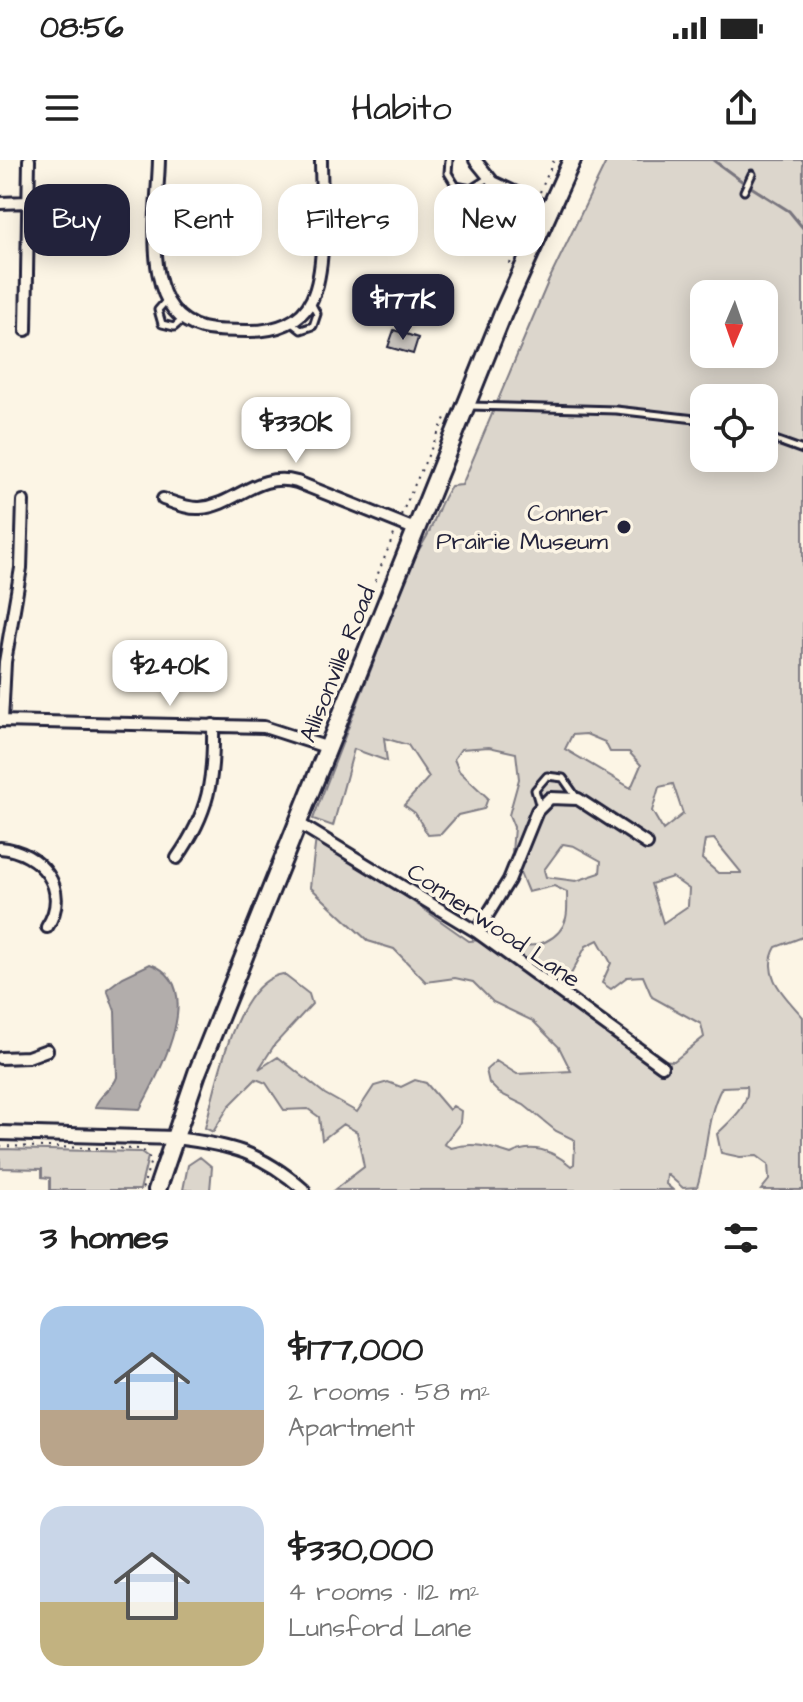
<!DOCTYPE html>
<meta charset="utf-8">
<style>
body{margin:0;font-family:"Architects Daughter",sans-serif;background:#f6f6f6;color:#222;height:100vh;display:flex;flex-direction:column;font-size:30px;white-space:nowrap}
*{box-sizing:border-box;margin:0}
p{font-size:26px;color:#767676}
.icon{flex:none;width:44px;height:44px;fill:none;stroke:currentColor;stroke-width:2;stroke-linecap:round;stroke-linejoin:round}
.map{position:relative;height:1030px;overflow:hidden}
.details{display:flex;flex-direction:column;background:#fff;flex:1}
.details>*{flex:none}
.hud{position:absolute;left:24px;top:24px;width:756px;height:72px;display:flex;gap:16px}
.needle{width:52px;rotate:182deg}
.buttons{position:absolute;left:690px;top:120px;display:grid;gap:16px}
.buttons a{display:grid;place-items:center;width:88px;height:88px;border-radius:16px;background:#fff;box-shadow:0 4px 20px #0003;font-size:40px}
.price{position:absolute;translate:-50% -68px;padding:0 18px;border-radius:16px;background:#fff;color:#222;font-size:26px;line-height:52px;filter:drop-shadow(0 2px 4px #0008)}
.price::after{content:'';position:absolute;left:50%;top:48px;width:24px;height:18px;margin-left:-12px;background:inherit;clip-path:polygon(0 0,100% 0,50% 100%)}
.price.current{background:#22223b;color:#fff}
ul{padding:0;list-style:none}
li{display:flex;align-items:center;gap:24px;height:200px;padding:0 40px}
li span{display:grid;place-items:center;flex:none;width:224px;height:160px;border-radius:24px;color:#555}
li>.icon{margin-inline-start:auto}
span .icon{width:96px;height:96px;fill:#fffc;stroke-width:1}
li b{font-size:34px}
h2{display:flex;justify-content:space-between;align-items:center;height:96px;padding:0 40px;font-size:34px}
.pill{padding:0 28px;border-radius:24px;background:#fff;box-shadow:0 4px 20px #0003;font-size:28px;line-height:72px}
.pill.current{background:#22223b;color:#fff}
.status{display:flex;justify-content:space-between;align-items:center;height:56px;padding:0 40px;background:#fff;direction:ltr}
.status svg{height:22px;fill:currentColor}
header{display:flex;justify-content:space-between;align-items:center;height:104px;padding:0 40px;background:#fff;font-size:36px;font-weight:600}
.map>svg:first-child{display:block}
</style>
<div class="status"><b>08:56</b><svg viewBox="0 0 49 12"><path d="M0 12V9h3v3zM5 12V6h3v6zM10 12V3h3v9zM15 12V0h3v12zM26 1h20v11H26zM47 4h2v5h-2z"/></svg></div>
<header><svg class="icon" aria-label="menu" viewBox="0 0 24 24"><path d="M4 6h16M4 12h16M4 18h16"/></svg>Habito<svg class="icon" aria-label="share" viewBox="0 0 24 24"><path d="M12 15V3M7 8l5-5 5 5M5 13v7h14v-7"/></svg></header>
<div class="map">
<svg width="803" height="1030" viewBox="0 0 803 1030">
<rect width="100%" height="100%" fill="#fcf5e5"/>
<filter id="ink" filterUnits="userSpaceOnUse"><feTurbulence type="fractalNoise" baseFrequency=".0125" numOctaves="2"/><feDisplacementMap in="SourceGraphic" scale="16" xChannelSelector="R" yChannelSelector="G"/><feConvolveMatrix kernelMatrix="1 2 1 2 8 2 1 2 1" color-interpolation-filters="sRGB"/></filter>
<g filter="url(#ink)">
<!-- green -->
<path fill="#dcd6cc" stroke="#7f7c84" stroke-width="2" fill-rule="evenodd" d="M607,0H803V777L776,787C760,815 785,836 803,857V1030H761L769,1020L768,1004L757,996L740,997L721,993L717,974C731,960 750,946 747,926L722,927C705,958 708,993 697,1027L683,1028L667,1014L666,1024L673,1030H334L364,1007L357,972L343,964L322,980L319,957L308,949L284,950L266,923L256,919L229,946L213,972L205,968C216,927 234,822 283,814L309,834L312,844L275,884L259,909L278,897L325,934L357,952L374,926L388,922L401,927L415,920L426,923L449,950L453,946L461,951L460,963L444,984L451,988C473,981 490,987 511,994C532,983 553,991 571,1006L574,1004L575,980L556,971L524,945L499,933L489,923L486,910L496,901L517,914L571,911L559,887L533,861L493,842L473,822L455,818L426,822L394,789L368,781L310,727L316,678L364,707L469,781L482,780L493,772C504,774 506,778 515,782C535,792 561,778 566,758C568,750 567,740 567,732L554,726L528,732L512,693L514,667L509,655L519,619L516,593L489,587L461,589L454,599L459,611L488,638L484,649L458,655L441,674L428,675L415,653L404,645L429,617L408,585L384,578L387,601L354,589L333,666L313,659L400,434C401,408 419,394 429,372C437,356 440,340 451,326L462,325L548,122ZM704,134H764V194H704ZM704,238H764V298H704ZM586,574L605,582L610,592H629L641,605L631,628L565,589L572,575ZM673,624L683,654L663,670L652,651L659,627ZM714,679L741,712V713H718L702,699L705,680ZM563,684L574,686L601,701L600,713L576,721L546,717L544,710ZM672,717L689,729L688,746L663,763L651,724ZM598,780L611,803L602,823L611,829L627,817L643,816L652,837L701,864L704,877L674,901L660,900L529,815L537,809L548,816H570L586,786Z
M0,989L141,992L148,997L140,1030H50V1018L42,1017V1009L0,1008Z
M200,997L212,1007L210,1030H183L188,1005Z"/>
<!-- water -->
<path fill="#b2adab" stroke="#78757e" stroke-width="2" d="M150,804C209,824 158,916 140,949L95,947C99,934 113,930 117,917L115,851L107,829L123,817Z"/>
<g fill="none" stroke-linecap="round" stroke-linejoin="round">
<!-- stream -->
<path stroke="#78757e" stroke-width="3" d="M713,0L743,22
M751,27L789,51L803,68"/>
</g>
<!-- building -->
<path fill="#c6c1bb" stroke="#22223b" stroke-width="2" d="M394,170L418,178L413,194L388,187Z"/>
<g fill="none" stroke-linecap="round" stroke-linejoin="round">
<!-- service casing -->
<g stroke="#22223b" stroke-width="11">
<path id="service" d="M449,0L448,13L456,26L471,29L488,18
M744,31L752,14
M165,142L158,150L162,164L174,167L182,160
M292,163L301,170L313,166L317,154L311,143
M470,246L616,250L704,260
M764,276L803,290
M540,647L535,630L547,616L563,618L577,638"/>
</g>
<!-- minor casing -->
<g stroke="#22223b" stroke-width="16">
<path id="minor" d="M159,0C158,51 138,151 202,168C217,172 235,170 250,171C275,171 301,163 312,139C328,105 321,38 321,0
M475,0L493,22L550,49
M0,43L28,42
M26,170L29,0
M163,339C175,343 188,349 200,348C237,345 256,311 297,322L417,370
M0,561L264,567L329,588
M2,561L5,502L21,408L23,341
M298,663L477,772L662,906
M0,688C40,691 72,729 47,767
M177,698C209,652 214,620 213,565
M477,772L509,720L537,651L550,638L578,639L647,684
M0,898L28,897L47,890
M175,978C231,985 261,992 304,1030"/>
</g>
<!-- tertiary casing -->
<g stroke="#22223b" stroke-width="18">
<path id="tertiary" d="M0,973L175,978"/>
</g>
<!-- primary casing -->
<g stroke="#22223b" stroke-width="22">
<path id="primary" d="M157,1030L197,913L504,151L572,0"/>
</g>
<!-- path -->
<path stroke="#22223b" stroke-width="2" stroke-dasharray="2 6" stroke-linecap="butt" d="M540,32L554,0
M510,104L522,65L531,54
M401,355L445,258
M375,421L395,372
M0,986L142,989L151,1000L142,1030"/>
<!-- service -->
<use href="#service" stroke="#fcf5e5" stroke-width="5"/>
<!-- minor -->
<use href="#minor" stroke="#fcf5e5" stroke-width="10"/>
<!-- tertiary -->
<use href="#tertiary" stroke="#fcf5e5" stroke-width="12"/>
<!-- primary -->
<use href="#primary" stroke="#fcf5e5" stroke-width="16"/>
</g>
</g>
<!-- markers -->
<circle fill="#22223b" stroke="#fcf5e5" stroke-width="3" cx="624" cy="367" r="8"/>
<g text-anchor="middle" stroke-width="7" stroke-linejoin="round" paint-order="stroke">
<!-- poi labels -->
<g font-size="24" fill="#22223b" stroke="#fcf5e5" text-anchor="end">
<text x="608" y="361">Conner<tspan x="608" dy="28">Prairie Museum</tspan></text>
</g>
<!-- street labels -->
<g font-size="24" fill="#22223b" stroke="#fcf5e5">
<text transform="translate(337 504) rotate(-68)" y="8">Allisonville Road</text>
<text transform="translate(494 765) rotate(34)" y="8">Connerwood Lane</text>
</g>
</g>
</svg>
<div class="buttons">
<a><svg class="needle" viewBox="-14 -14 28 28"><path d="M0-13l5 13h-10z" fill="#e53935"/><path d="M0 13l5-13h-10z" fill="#767676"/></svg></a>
<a><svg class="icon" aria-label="locate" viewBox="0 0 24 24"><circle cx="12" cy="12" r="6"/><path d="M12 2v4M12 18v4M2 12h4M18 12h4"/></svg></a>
</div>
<b class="price current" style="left:403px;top:182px">$177K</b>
<b class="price" style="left:296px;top:305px">$330K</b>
<b class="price" style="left:170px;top:548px">$240K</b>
<div class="hud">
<a class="pill current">Buy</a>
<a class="pill">Rent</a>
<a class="pill">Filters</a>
<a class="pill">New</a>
</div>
</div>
<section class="details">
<h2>3 homes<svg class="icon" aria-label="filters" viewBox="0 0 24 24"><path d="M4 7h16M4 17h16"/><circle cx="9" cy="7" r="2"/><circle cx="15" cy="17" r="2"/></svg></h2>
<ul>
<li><span style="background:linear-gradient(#a9c7e8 65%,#b9a48a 0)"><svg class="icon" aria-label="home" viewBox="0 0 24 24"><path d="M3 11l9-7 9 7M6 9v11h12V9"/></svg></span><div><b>$177,000</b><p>2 rooms · 58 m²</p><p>Apartment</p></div></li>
<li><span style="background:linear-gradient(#c9d6e8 60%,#c2b280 0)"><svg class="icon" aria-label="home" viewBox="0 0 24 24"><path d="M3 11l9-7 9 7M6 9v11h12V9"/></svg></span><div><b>$330,000</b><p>4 rooms · 112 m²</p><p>Lunsford Lane</p></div></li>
</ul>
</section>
